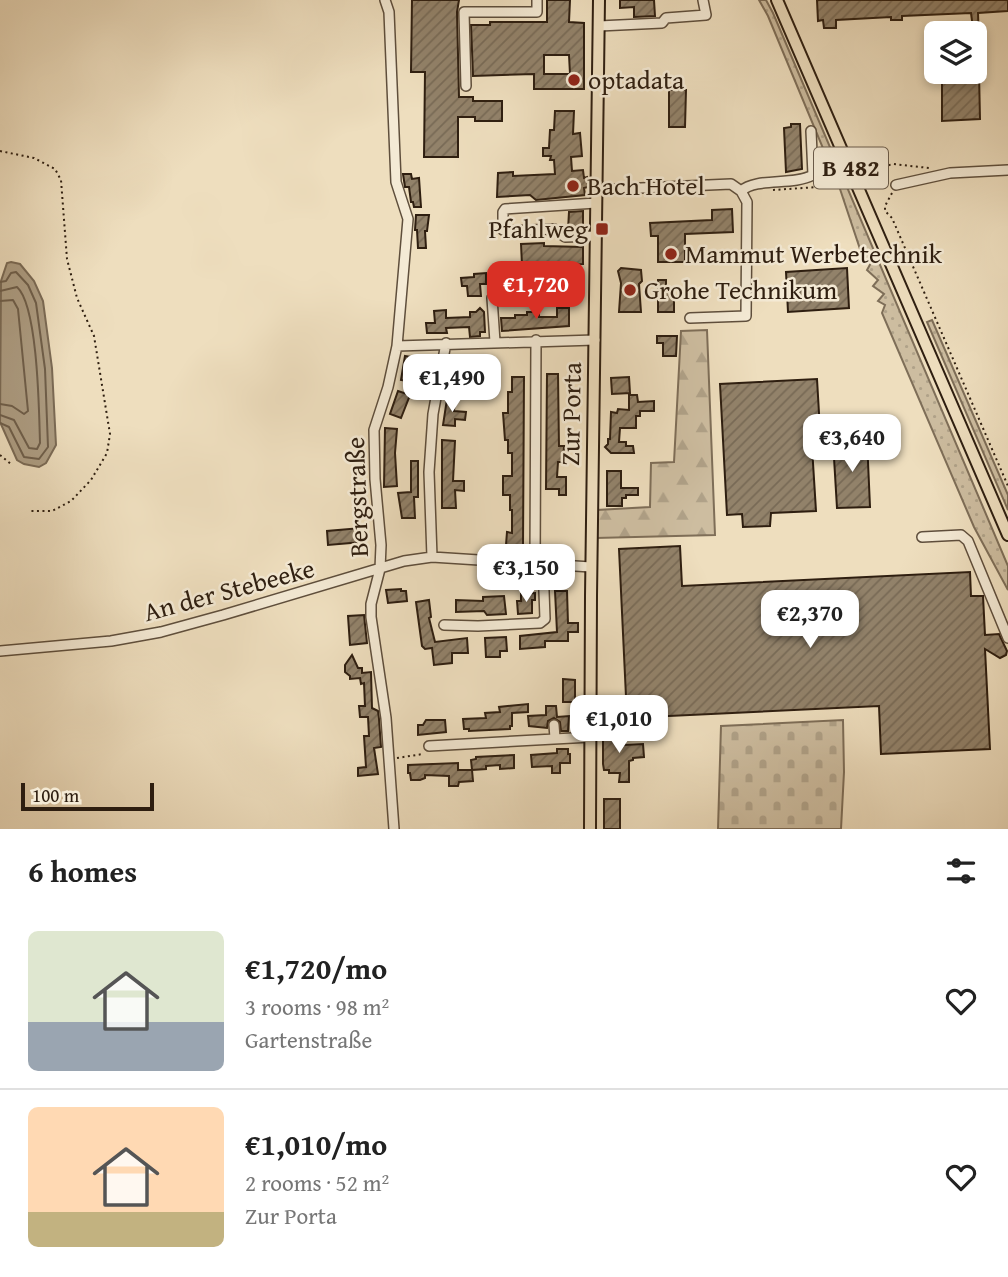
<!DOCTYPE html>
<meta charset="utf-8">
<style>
body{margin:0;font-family:"Gentium Book Plus",serif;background:#f2f2f2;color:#222;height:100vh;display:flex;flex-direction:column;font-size:26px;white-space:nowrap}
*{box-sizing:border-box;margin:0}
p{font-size:23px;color:#767676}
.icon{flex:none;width:38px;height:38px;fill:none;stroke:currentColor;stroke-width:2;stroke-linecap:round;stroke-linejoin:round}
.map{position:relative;height:829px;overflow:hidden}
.sheet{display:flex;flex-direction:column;background:#fff;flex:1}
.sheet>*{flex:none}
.buttons{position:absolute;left:924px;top:21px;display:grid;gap:14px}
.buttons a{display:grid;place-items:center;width:63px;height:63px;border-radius:10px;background:#fff;box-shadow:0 4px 10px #0003;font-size:35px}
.scale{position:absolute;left:21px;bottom:18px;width:133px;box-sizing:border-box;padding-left:7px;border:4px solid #2e1e10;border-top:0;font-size:19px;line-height:24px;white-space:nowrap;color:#2e1e10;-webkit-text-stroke:5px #f4ead5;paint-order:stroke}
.price{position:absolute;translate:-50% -60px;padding:0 16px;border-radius:14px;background:#fff;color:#222;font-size:23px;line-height:46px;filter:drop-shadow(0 2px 4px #0008)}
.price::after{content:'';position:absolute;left:50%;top:42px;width:21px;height:16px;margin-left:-10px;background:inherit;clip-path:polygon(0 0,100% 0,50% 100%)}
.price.active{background:#d93025;color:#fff}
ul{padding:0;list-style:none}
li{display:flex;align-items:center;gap:21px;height:175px;padding:0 28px}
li+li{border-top:2px solid #e0e0e0}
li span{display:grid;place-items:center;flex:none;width:196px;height:140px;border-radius:10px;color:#555}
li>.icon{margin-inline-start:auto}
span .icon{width:84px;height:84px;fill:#fffc;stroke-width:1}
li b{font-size:30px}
h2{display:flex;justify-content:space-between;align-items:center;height:84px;padding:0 28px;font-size:30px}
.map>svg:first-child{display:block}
</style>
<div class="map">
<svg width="1008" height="829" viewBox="0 0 1008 829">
<defs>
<pattern id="grass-dots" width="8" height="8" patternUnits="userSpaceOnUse" patternTransform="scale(1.75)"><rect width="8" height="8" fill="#cdbda0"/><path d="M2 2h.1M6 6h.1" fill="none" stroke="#b0a289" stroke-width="1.8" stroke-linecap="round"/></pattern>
<pattern id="forest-firs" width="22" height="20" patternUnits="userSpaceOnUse" patternTransform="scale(1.75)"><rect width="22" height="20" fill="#cdbda0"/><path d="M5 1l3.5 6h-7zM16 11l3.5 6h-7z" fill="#b0a289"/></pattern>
<pattern id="cemetery-stones" width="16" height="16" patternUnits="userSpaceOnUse" patternTransform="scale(1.75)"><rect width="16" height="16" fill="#cdbda0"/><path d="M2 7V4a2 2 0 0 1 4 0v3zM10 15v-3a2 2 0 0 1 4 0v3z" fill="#b0a289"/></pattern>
<pattern id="building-hatch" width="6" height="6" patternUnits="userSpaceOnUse" patternTransform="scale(1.75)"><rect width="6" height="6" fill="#92826a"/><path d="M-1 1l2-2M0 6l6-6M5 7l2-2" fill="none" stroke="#786a56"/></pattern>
</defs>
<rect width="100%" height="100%" fill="#eedebe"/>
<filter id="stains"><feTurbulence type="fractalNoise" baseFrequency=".00286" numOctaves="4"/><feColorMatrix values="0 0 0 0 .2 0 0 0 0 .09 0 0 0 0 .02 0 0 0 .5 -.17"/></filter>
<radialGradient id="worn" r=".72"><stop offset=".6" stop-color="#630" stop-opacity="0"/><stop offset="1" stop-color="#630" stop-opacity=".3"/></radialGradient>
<!-- grass -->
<path fill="url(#grass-dots)" stroke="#7e6e58" stroke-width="2" d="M759,0H766L773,13L1008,566V590L974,527L882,313L885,305L878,301L884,294L873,286L878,280L867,270L872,261H864L840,189L768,16Z
M932,320L1008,495V510L927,322Z"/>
<!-- forest -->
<path fill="url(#forest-firs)" stroke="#7e6e58" stroke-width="2" d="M707,330L715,535L596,538L597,510L650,507L651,463L674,462L681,331Z"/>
<!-- cemetery -->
<path fill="url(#cemetery-stones)" stroke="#7e6e58" stroke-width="2" d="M843,720L844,772L841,829H718L721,726Z"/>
<!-- water -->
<path fill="#ad9d83" stroke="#7a6a55" stroke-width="2" d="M11,262L20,264L34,281L43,301L52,368L56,445L46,463L39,467L24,464L17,460L0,422L1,281L7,263Z"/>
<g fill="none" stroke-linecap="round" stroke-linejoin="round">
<!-- shore -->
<path stroke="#6e5e4a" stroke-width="2" d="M0,282L6,281L11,273L16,272L28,285L36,303L45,369L48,447L39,459L24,457L9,427L0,423
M0,291L17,287C38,306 39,411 40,443L37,449L29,448L14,420L0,415
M0,301L13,300L18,309L28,411L24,414L12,406L0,404"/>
</g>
<!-- building -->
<path fill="url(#building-hatch)" stroke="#2e1e10" stroke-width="2" fill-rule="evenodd" d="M412,0H459L457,12L459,97H473V101H502V121H475V117H458V157H424L425,72H411Z
M547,0H570L569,22L584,23V89H534V74L473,76L471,25H490V22H547ZM544,55H569L570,74H544Z
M620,0H654L655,16L634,17V7L620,8Z
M817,0H1008V11L978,13L979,43H975L971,13L902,16V20H891V17L836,20V28H824L823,20L818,21Z
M975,64H981L982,72H979L980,119L942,121V79H932V72H975Z
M669,90H686L685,127H669Z
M555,111H574L573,134L580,133L582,156L571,157L572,171L583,170L584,178L587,177L588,187L584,188L585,195L536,200L530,195L497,197L498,173L513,172V176L555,174L554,160H550L551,156H543V148H549L550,130H554Z
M791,124H800L802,169L786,172L784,128L791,127Z
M403,174H411L412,179L419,178L421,207H414L413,202H411L409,187H405Z
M732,209L733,232L685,234V262H658V236H651L650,223L712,220V210Z
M583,211V229L568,230L569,212Z
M416,215H429L427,231H425L426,248H418L417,230H415Z
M544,243V246L583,247V264L522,265L521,244Z
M621,268L641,270L642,281L639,284L641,312H619L621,283L618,271Z
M847,268L849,308L788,312L786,272Z
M486,273V284H480L481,296H468L467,286H462L461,278L474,277V274Z
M658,280H666V291H674V312H658Z
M480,308L484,312L485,332H480V336L470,337L469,327L446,328L447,333H427L426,323H435L434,311L446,310V318L470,317V312H476Z
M557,308H569V326L502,331L501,318H515V315H527V312H539V317H557Z
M657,336H677L676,356H663V343H657Z
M405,356L418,358L413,382L401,380Z
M547,374H558L559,446H564L563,462H558L557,477H566V495H559V489H546Z
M512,377H524L523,546L506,545L507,532L512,533V510H510V495H503V476H512V453H508V440H505L503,413H508V392H512Z
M629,377L630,393L612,394L611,378Z
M817,379L820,430L811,431L816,511L771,513L770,526L743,527L742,514L727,515L720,384Z
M398,391L410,395L401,418L390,414Z
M629,395H637L638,402L654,401V411H640V416H636V428H620L619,442H626V446H633L634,453H611L605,447L608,444V439H610L611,412L617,413L618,409L629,410Z
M447,399L455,400L454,411L466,412L465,420L455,419V426L443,425Z
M385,428L397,429L395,453L397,486L384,487Z
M867,439L870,507L837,508L833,441Z
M442,440L455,441L453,481H464V491L455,490L456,508H442Z
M411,461H418V497H414L415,518H402L398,493L411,492Z
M607,471H621V488H638V495H626V498H622V506H607Z
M361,528L362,542L328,545L327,531Z
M680,546L682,586L970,572L971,596H983L985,635L999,634L1007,651L1006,655L1000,658L985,649L990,749L881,754L879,706L627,718L619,549Z
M401,589V591H406L407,601L388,603L386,590Z
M555,591H567L568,623H578V632H568V641H545V647L520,649V636L557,632Z
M535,593V600H532V613L518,614L517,601H521V594Z
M504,596L506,614L487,615L484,611L456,612V600L483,601V597Z
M429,600L431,617L429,618L435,642L467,638L468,653H452V663L434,665L432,648L425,649L422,646L416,602Z
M364,615L367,643L350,645L348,616Z
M506,637L507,651H500V657H486L485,638Z
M352,655L358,668H362V673L371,672L372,708L378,711L379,719L381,747L374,748L378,774L358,776V768L366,767L364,736H369L368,717H360L359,706H365L364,683L361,684L360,678L350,679V676L345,672V665Z
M563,679L575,680V702H563Z
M528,704V712L512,713V726H510V729L469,731V729H464L463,719L486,718L485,713L500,712L499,707Z
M546,706H556L557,717L569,716L568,731H561L560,722L554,718L548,721L547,728L529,726L528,716L546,715Z
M426,720H445L446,732L418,735V725H423Z
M624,732L625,745L643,744L644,757L633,758V760L629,761V782H619L620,773H609V770H604L603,764V733Z
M557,749H568V754H570V763H560V773H552V766L532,767L531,755L557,753Z
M514,755V768L500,769V765L486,766V769L472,770L473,781L459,782L458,786H449V776L425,775V778L420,780H411L410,773H408V765L458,763V770H472L471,760L476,759V757Z
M604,799H620V829H604Z"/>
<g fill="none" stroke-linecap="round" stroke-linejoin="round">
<!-- minor casing -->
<g stroke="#5e4e3c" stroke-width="12">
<path id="minor" d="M385,0L389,12L396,182L408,219L397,346L388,387L374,430L375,479L381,545L380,569L371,604V617L386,718L394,829
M599,26L662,23L666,18L706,15L703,0
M466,86L464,12H537V0
M896,185L950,173L1008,170
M596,190L731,184L741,191L747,202L746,316L690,318
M741,191C757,177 792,186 813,175L811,131
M596,236L565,237L554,229L506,231L503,230V212L505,209L596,203
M492,298L495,342
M397,346L595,340
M922,537L961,535L968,541L1008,638
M432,557L429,472L433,414L446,343
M535,564L536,340
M444,625L478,626L540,623L545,619L543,564
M0,651L111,641L161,632L223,615L404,561L432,557L591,567
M554,725L555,738
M429,746L591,737"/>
</g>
<!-- major casing -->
<g stroke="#2e1e10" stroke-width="14">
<path id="major" d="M777,0L1008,535
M590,829L591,596L599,0"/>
</g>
<!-- path -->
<path stroke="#2e1e10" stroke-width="2" stroke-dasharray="2 3.5" stroke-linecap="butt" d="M0,151L34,158L55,169L61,180L67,259L77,298L94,336L110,434L107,453L91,480L71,501L52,511H30
M878,168L893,164L929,168
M892,193L885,206V211L892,218L1008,486
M0,455L12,465
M397,758L423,754"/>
<!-- minor -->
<use href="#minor" stroke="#f4ead5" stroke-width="9"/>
<!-- major -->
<use href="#major" stroke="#eedebe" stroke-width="10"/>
<!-- path-bridge -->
<path stroke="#2e1e10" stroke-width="2" stroke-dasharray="2 3.5" stroke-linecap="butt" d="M773,190L832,186L878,168"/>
</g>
<!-- markers -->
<g fill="#8f2418" stroke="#f4ead5" stroke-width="2.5">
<circle cx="574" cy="80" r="7"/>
<circle cx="573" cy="186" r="7"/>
<rect x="595" y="222" width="14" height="14" rx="3.5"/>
<circle cx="671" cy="254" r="7"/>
<circle cx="630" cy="290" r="7"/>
</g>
<g text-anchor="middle" stroke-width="5" stroke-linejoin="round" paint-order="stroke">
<!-- shield labels -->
<rect fill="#f4ead5" stroke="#695b4b" stroke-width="2" x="814" y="147.5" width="74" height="41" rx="5"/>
<g font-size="24" font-weight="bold" fill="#2e1e10">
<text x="851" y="176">B 482</text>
</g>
<!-- poi labels -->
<g font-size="26" fill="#2e1e10" stroke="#f4ead5" text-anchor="start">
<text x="588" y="89">optadata</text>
<text x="587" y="195">Bach Hotel</text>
<text x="588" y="238" text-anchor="end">Pfahlweg</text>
<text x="685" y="263">Mammut Werbetechnik</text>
<text x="644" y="299">Grohe Technikum</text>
</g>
<!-- street labels -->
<g font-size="26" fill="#2e1e10" stroke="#f4ead5">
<text transform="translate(571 414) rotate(-89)" y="9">Zur Porta</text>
<text transform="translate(357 497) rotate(-92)" y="9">Bergstraße</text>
<text transform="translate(229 590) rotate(-15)" y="9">An der Stebeeke</text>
</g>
</g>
<rect width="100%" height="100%" filter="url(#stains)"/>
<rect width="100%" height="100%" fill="url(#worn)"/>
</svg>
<div class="buttons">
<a><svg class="icon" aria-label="layers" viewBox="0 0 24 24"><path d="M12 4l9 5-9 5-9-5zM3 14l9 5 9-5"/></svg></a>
</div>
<div class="scale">100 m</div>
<b class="price active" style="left:536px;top:321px">€1,720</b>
<b class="price" style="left:452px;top:414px">€1,490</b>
<b class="price" style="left:852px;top:474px">€3,640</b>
<b class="price" style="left:526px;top:604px">€3,150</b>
<b class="price" style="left:810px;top:650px">€2,370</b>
<b class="price" style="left:619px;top:755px">€1,010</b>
</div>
<section class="sheet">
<h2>6 homes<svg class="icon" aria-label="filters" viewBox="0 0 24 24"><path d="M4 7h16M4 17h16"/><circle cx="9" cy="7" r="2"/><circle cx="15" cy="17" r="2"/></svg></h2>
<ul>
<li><span style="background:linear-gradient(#dfe7d0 65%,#9aa5b1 0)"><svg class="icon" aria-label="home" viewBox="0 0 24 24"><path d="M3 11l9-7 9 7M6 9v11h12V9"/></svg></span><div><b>€1,720/mo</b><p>3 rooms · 98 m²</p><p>Gartenstraße</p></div><svg class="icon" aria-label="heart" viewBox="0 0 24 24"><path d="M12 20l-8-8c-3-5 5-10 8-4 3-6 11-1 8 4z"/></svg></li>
<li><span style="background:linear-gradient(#ffd9b3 75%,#c2b280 0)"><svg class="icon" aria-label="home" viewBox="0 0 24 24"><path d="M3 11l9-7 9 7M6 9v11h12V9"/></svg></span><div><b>€1,010/mo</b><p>2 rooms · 52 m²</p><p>Zur Porta</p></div><svg class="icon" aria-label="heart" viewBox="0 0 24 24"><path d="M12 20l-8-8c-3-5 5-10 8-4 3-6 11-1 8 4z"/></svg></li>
</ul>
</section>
